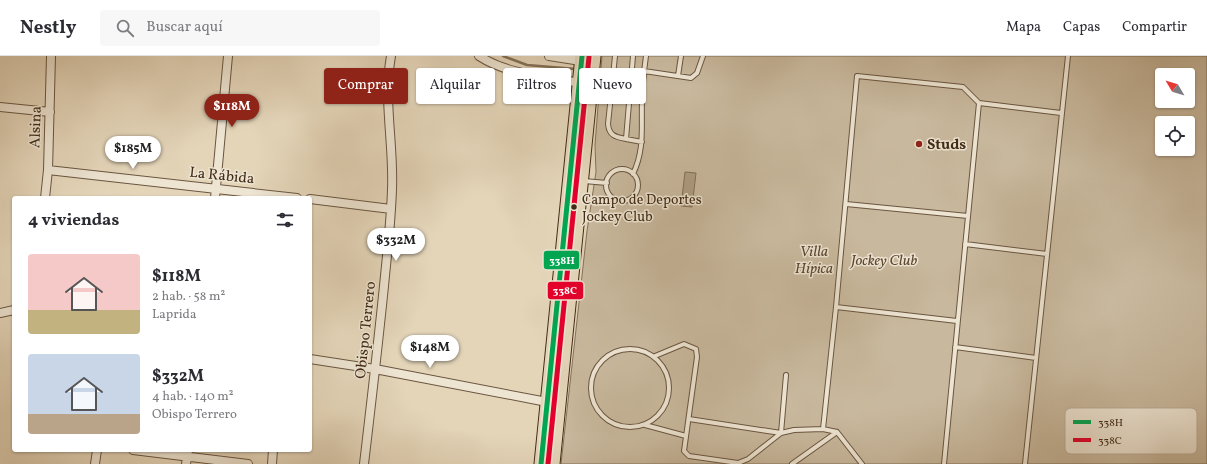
<!DOCTYPE html>
<html lang="es">
<meta charset="utf-8">
<style>
body{margin:0;font-family:Vollkorn,serif;background:#f7f7f7;color:#2b2b33;height:100vh;display:flex;flex-direction:column;font-size:15px;white-space:nowrap}
*{box-sizing:border-box;margin:0}
p{font-size:13px;color:#7c7c81}
.icon{flex:none;width:22px;height:22px;fill:none;stroke:currentColor;stroke-width:2;stroke-linecap:round;stroke-linejoin:round}
.map{position:relative;flex:1;overflow:hidden}
.side{position:absolute;left:12px;top:140px;width:300px;height:256px;display:flex;flex-direction:column;background:#fff;border-radius:4px;box-shadow:0 1px 3px #0004}
.side>*{flex:none}
.guide{position:absolute;left:324px;top:12px;width:380px;height:36px;display:flex;gap:8px}
.needle{width:26px;rotate:308deg}
.controls{position:absolute;left:1155px;top:12px;display:grid;gap:8px}
.controls a{display:grid;place-items:center;width:40px;height:40px;border-radius:4px;background:#fff;box-shadow:0 1px 3px #0004;font-size:20px}
.price{position:absolute;translate:-50% -34px;padding:0 9px;border-radius:14px;background:#fff;color:#222;font-size:13px;line-height:26px;filter:drop-shadow(0 1px 2px #0008)}
.price::after{content:'';position:absolute;left:50%;top:24px;width:12px;height:9px;margin-left:-6px;background:inherit;clip-path:polygon(0 0,100% 0,50% 100%)}
.price.active{background:#8f2418;color:#fff}
ul{padding:0;list-style:none}
li{display:flex;align-items:center;gap:12px;height:100px;padding:0 16px}
li span{display:grid;place-items:center;flex:none;width:112px;height:80px;border-radius:4px;color:#555}
li>.icon{margin-inline-start:auto}
span .icon{width:48px;height:48px;fill:#fffc;stroke-width:1}
li b{font-size:17px}
h2{display:flex;justify-content:space-between;align-items:center;height:48px;padding:0 16px;font-size:17px}
.tag{padding:0 14px;border-radius:4px;background:#fff;box-shadow:0 1px 3px #0004;font-size:14px;line-height:36px}
.tag.active{background:#8f2418;color:#fff}
header{display:flex;align-items:center;gap:24px;box-sizing:border-box;height:56px;padding:0 20px;background:#fff;border-bottom:1px solid #e1e1e2}
header strong{font-size:19px}
nav{display:flex;gap:22px;margin-inline-start:auto;font-size:14px}
.search{width:280px;height:36px;background:#f7f7f7;display:flex;align-items:center;gap:10px;box-sizing:border-box;padding:0 14px;border-radius:4px;color:#7c7c81;font-size:15px}
.map>svg:first-child{display:block}
</style>
<header>
<strong>Nestly</strong>
<div class="search"><svg class="icon" aria-label="search" viewBox="0 0 24 24"><circle cx="10" cy="10" r="6"/><path d="M15 15l6 6"/></svg>Buscar aquí</div>
<nav><a>Mapa</a><a>Capas</a><a>Compartir</a></nav>
</header>
<div class="map">
<svg width="1207" height="408" viewBox="0 0 1207 408">
<rect width="100%" height="100%" fill="#e4d5b9"/>
<filter id="stains"><feTurbulence type="fractalNoise" baseFrequency=".005" numOctaves="4"/><feColorMatrix values="0 0 0 0 .2 0 0 0 0 .09 0 0 0 0 .02 0 0 0 .5 -.17"/></filter>
<radialGradient id="worn" r=".72"><stop offset=".6" stop-color="#630" stop-opacity="0"/><stop offset="1" stop-color="#630" stop-opacity=".3"/></radialGradient>
<!-- green -->
<path fill="#c8b89d" stroke="#85725a" fill-rule="evenodd" d="M602,0H1207V408H561L587,175L596,116L595,89ZM1162,19H1188V45H1162ZM1162,67H1188V93H1162Z"/>
<!-- water -->
<path fill="#ad9c82" stroke="#826f57" d="M685,116L696,117L692,151L681,150Z"/>
<g fill="none" stroke-linecap="round" stroke-linejoin="round">
<!-- stream -->
<path stroke="#826f57" stroke-width="2.5" d="M503,0L527,9L576,13"/>
<!-- service casing -->
<g stroke="#6a5640" stroke-width="6">
<path id="service" d="M615,0L608,68C609,80 616,81 626,83
M633,0L626,83L642,86
M644,15L691,22L697,17L703,0
M678,20L681,0
M606 129a16 16 0 1 1 32 0a16 16 0 1 1-32 0Z
M633,118C645,93 641,71 642,44C642,29 644,15 646,0
M584,125L607,127
M846,148L968,160
M965,188L1047,198
M836,251L957,265
M955,291L1036,302
M591 332a39 39 0 1 1 78 0a39 39 0 1 1-78 0Z
M655,300L684,288L696,293L697,301L684,395L689,400L738,407L748,403L781,377L794,374L823,373
M689,363L781,377L786,319
M645,369L686,380
M792,408L837,376
M862,408L837,376L823,373L836,251L857,20L963,31L979,47L1061,57
M944,408L979,47
M1025,408L1068,0"/>
</g>
<!-- minor casing -->
<g stroke="#6a5640" stroke-width="10">
<path id="minor" d="M479,0C508,19 546,20 580,27
M549,0L581,5
M0,51L50,56
M48,114L297,142
M45,142L48,114L51,0
M215,142L228,0
M310,143L391,153
M0,257L14,254
M310,303L375,313L547,346
M133,394L248,408
M95,408L97,394
M186,408L188,394
M272,408L273,394
M364,408C371,349 378,289 384,230C387,198 391,166 392,133C394,89 383,44 391,0"/>
</g>
<!-- primary casing -->
<g stroke="#422c17" stroke-width="15">
<path id="primary" d="M541,408L582,0
M553,408L594,0"/>
</g>
<!-- service -->
<use href="#service" stroke="#ede4d2" stroke-width="4"/>
<!-- minor -->
<use href="#minor" stroke="#ede4d2" stroke-width="8"/>
<!-- primary -->
<use href="#primary" stroke="#e4d5b9" stroke-width="13"/>
<!-- bus-1 casing -->
<g stroke="#ede4d2" stroke-width="8">
<path id="bus-1" d="M541,408L582,0"/>
</g>
<!-- bus-2 casing -->
<g stroke="#ede4d2" stroke-width="8">
<path id="bus-2" d="M548,408L589,1"/>
</g>
<!-- bus-1 -->
<use href="#bus-1" stroke="#00a651" stroke-width="5"/>
<!-- bus-2 -->
<use href="#bus-2" stroke="#e4002b" stroke-width="5"/>
</g>
<!-- markers -->
<circle fill="#8f2418" stroke="#ede4d2" stroke-width="1.5" cx="919" cy="88" r="4"/>
<circle fill="#422c17" stroke="#ede4d2" stroke-width="1.5" cx="574" cy="151" r="3.5"/>
<g text-anchor="middle" stroke-width="3" stroke-linejoin="round" paint-order="stroke">
<!-- bus labels -->
<g font-size="14" fill="#422c17" stroke="#ede4d2" text-anchor="start">
<text x="582" y="148">Campo de Deportes<tspan x="582" dy="17">Jockey Club</tspan></text>
</g>
<!-- street labels -->
<g font-size="15" fill="#422c17" stroke="#ede4d2">
<text transform="translate(35 71) rotate(-88)" y="5">Alsina</text>
<text transform="translate(222 119) rotate(6)" y="5">La Rábida</text>
<text transform="translate(365 274) rotate(-84)" y="5">Obispo Terrero</text>
</g>
<!-- poi labels -->
<g font-size="15" font-weight="bold" fill="#422c17" stroke="#ede4d2" text-anchor="start">
<text x="927" y="93">Studs</text>
</g>
<!-- park labels -->
<g font-size="15" font-style="italic" fill="#5d4832" stroke="#ede4d2">
<text x="814" y="200">Villa<tspan x="814" dy="17">Hípica</tspan></text>
<text x="884" y="209">Jockey Club</text>
</g>
</g>
<!-- legend -->
<rect x="1065" y="352" width="132" height="46" rx="6" fill="#ede4d2" stroke="#baad9a" stroke-width="1"/>
<rect x="1073" y="364" width="18" height="4" fill="#00a651"/>
<rect x="1073" y="382" width="18" height="4" fill="#e4002b"/>
<g font-size="11" fill="#422c17">
<text x="1098" y="370">338H</text>
<text x="1098" y="388">338C</text>
</g>
<g stroke="#ede4d2" stroke-width="1.5">
<rect x="543" y="194" width="37" height="20" rx="4" fill="#00a651"/>
<rect x="547" y="225" width="37" height="19" rx="4" fill="#e4002b"/>
</g>
<g font-size="11" text-anchor="middle" font-weight="bold" fill="#fff">
<text x="562" y="208">338H</text>
<text x="565" y="238">338C</text>
</g>
<rect width="100%" height="100%" filter="url(#stains)"/>
<rect width="100%" height="100%" fill="url(#worn)"/>
</svg>
<div class="controls">
<a><svg class="needle" viewBox="-14 -14 28 28"><path d="M0-13l5 13h-10z" fill="#e53935"/><path d="M0 13l5-13h-10z" fill="#7c7c81"/></svg></a>
<a><svg class="icon" aria-label="locate" viewBox="0 0 24 24"><circle cx="12" cy="12" r="6"/><path d="M12 2v4M12 18v4M2 12h4M18 12h4"/></svg></a>
</div>
<b class="price active" style="left:232px;top:72px">$118M</b>
<b class="price" style="left:133px;top:114px">$185M</b>
<b class="price" style="left:396px;top:206px">$332M</b>
<b class="price" style="left:430px;top:313px">$148M</b>
<div class="guide">
<a class="tag active">Comprar</a>
<a class="tag">Alquilar</a>
<a class="tag">Filtros</a>
<a class="tag">Nuevo</a>
</div>
<section class="side">
<h2>4 viviendas<svg class="icon" aria-label="filters" viewBox="0 0 24 24"><path d="M4 7h16M4 17h16"/><circle cx="9" cy="7" r="2"/><circle cx="15" cy="17" r="2"/></svg></h2>
<ul>
<li><span style="background:linear-gradient(#f6c9c9 70%,#c2b280 0)"><svg class="icon" aria-label="home" viewBox="0 0 24 24"><path d="M3 11l9-7 9 7M6 9v11h12V9"/></svg></span><div><b>$118M</b><p>2 hab. · 58 m²</p><p>Laprida</p></div></li>
<li><span style="background:linear-gradient(#c9d6e8 75%,#b9a48a 0)"><svg class="icon" aria-label="home" viewBox="0 0 24 24"><path d="M3 11l9-7 9 7M6 9v11h12V9"/></svg></span><div><b>$332M</b><p>4 hab. · 140 m²</p><p>Obispo Terrero</p></div></li>
</ul>
</section>
</div>
